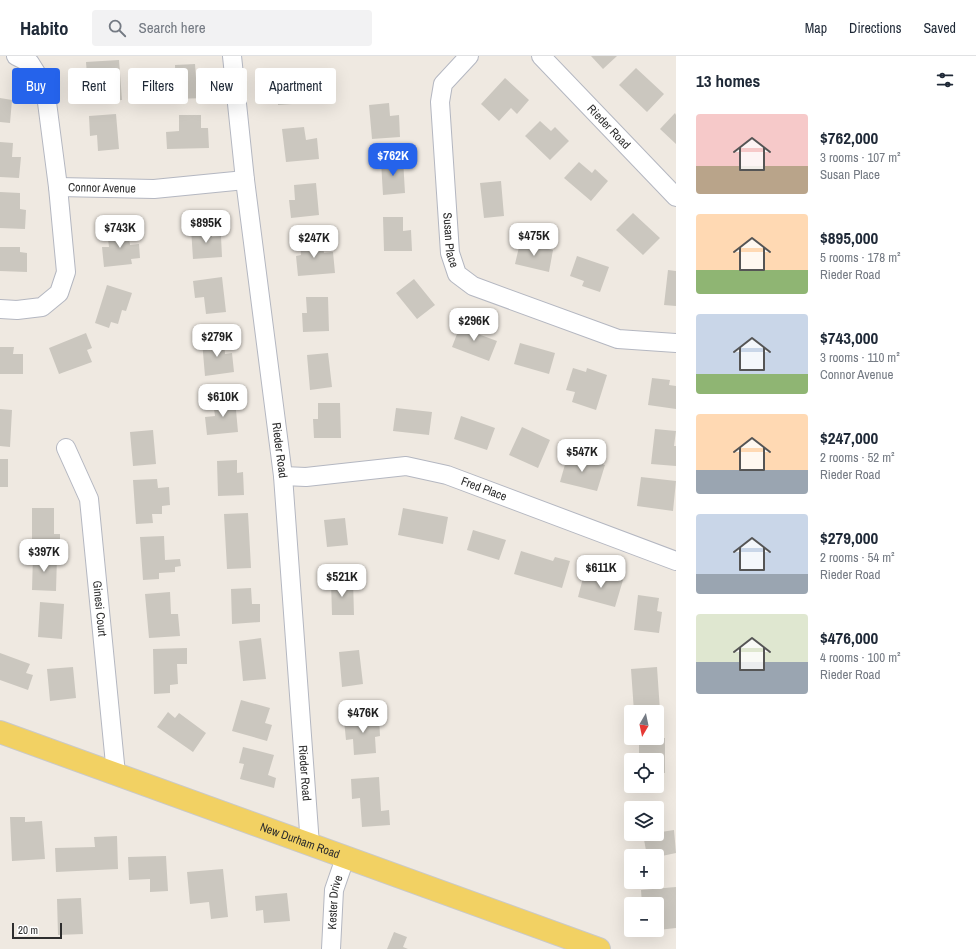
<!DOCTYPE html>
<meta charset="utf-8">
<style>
body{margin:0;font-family:"Archivo Narrow",sans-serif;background:#f2f2f3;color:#1f2937;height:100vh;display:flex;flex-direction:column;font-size:15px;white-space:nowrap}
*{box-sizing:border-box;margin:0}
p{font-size:13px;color:#747a83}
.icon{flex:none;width:22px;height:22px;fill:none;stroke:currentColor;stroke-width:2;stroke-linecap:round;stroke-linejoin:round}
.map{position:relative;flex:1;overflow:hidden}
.panel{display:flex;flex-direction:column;background:#fff;width:300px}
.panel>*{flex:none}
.hud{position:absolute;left:12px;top:12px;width:380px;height:36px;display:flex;gap:8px}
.needle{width:26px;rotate:189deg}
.buttons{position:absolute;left:624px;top:649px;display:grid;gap:8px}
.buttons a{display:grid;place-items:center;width:40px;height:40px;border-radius:4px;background:#fff;box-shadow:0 4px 16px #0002;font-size:20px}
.scale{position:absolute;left:12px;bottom:10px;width:50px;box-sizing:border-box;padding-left:4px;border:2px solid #2e2e2e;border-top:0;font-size:11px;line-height:14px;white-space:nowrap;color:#2e2e2e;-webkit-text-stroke:3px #fff;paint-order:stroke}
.price{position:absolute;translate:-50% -34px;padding:0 9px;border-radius:8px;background:#fff;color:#222;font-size:13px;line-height:26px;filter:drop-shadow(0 1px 2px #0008)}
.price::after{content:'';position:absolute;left:50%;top:24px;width:12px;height:9px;margin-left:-6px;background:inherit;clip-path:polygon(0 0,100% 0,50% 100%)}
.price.selected{background:#2563eb;color:#fff}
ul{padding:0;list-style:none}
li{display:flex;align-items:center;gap:12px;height:100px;padding:0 20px}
li span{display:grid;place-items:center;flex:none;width:112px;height:80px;border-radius:4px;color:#555}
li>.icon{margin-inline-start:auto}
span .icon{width:48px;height:48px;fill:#fffc;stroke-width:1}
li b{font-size:17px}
h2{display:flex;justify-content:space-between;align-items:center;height:48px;padding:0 20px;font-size:17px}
.pill{padding:0 14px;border-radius:4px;background:#fff;box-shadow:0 4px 16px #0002;font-size:14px;line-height:36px}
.pill.selected{background:#2563eb;color:#fff}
header{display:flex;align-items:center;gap:24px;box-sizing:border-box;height:56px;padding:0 20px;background:#fff;border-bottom:1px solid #e0e1e3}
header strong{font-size:19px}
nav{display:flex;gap:22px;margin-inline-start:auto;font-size:14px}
.search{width:280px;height:36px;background:#f2f2f3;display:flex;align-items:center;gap:10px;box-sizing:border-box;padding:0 14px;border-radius:4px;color:#747a83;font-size:15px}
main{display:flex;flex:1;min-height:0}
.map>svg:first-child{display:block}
</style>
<header>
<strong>Habito</strong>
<div class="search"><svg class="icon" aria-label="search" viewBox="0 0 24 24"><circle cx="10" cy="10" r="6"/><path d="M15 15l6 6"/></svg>Search here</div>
<nav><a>Map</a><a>Directions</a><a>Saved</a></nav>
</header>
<main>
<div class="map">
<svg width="676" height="893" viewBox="0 0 676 893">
<rect width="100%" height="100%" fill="#efe9e1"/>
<!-- building -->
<path fill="#cbc7bf" d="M591,0H617L603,13Z
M119,4L122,44L89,46L86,6Z
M195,8L196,22L204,21V42L176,43L175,9Z
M636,12L664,38L647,56L619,29Z
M303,13L306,47L278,49L277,30H283L282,14Z
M505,22L529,44L517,58L511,52L499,65L481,48Z
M0,42L12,44L10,67L0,66Z
M389,47L390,60L399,59L400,81L372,83L369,49Z
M675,57L676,59V88L660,73Z
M116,58L119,93L98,95L97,79L90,80L89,60Z
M179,59H201V72H208L209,92L167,93L166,76L179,75Z
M540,65L551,75L555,71L569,85L550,104L525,80Z
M304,71L306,84L317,82L319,103L286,106L282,73Z
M0,86L13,87L12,101H21L19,122L0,121Z
M403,103L405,137L383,139L381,105Z
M579,106L592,117L595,113L608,125L591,145L564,122Z
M501,125L504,160L484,162L480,127Z
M316,127L319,159L291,162L289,144H295L294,129Z
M0,136L20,137V153L26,154L25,173L0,172Z
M633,157L660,182L643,199L616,174Z
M383,161H403V175L411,174L412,195H384Z
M211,170L212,181L221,180L222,201L193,203L191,172Z
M128,173L130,189L139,188L140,202L131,203L132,208L104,211L102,191H109L107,175Z
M322,183L324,197L333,196L335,217L298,220L296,200L301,199L300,185Z
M520,187L553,194L549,216L515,208Z
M0,191H20V196L27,197V216L0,215Z
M577,200L609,211L600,236L582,230L584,225L570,220Z
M668,214L676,215V250L664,249Z
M222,221L226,256L206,258L204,241L195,242L193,225Z
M414,223L435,249L417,263L396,237Z
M107,229L132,237L126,255L122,254L118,268L111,266L109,272L95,267Z
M306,241H328L329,275L303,276L302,257H307Z
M462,265L480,271L478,278L497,285L489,305L452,291Z
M86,277L92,292L87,294L92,306L59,318L49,292Z
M224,282L225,298L232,297L234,316L205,320L202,285Z
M520,287L555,297L549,318L514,308Z
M0,291H14L13,298H23V318H0Z
M328,297L332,331L310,334L307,299Z
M573,312L586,316L587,312L607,319L596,354L572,346L575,336L566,334Z
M652,322L670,324L669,329L676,330V353L648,349Z
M235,343L238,376L207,379L205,361L215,360L213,345Z
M318,347H340L341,382H314L313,363H318Z
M396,352L432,356L429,379L393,375Z
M0,353L12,354L10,391L0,390Z
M461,360L495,372L487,394L454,383Z
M522,371L550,384L538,412L509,399Z
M655,373L676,375L674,390H676V410L651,408Z
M153,374L156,408L133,410L130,376Z
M568,398L605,409L597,435L560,426Z
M0,403H8V431H0Z
M237,404V417L243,416L244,439L218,440L217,405Z
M641,421L676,425L673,455L637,450Z
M157,423L158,432L169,431L170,449L162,450V458H152L153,467L136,468L133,424Z
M32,452H54V478H60V487H32Z
M403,452L448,461L443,488L398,479Z
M248,457L251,512L227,513L224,458Z
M345,462L348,489L327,491L324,464Z
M473,474L506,484L499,504L467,494Z
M164,480L165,504L180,503L181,510L175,511V516L159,517V523L143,524L140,481Z
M521,495L553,505L555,501L570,505L562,532L514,518Z
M33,499L57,500L56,535L32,534Z
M598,517L623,524L615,551L578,541L584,518L596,522Z
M331,524H353L354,559H332Z
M251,532L252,548H260V566L232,568L231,533Z
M170,536L171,558H178L180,580L149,582L145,538Z
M638,539L659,542L657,555L662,556L659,577L634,574Z
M40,546L64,548L62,583L38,581Z
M261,582L266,623L243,625L239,585Z
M187,592V608H177L178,628L170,629V637L154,638L153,593Z
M359,594L363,628L342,631L339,596Z
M0,597L30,608L26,617L33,619L28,634L0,624Z
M73,611L76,642L50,645L47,613Z
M657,611L660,655L634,656L631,613Z
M241,644L270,652L265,667L272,669L267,685L232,675Z
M168,656L175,662L179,657L206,677L193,696L157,671Z
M379,661L380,680L375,681L376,697L354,699L353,683L346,684L344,664Z
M639,682H665V717H657V704H639Z
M243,691L274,699L268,719L276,722L274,732L240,723L244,708L239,707Z
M379,721L381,755L389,754L390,769L362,771L360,742L352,743L351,723Z
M657,757L661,776L674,774L676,797L657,801L647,800L643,778H657Z
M10,761H25V766L42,765L45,803L12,805Z
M117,780L118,813L56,816L55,792L95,791L94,781Z
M166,800L168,835L150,836V823L129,824L128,801Z
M223,813L228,861L211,863L209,846L190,848L187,816Z
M676,831V872L658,874L657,848H642L641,834Z
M287,837L290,865L264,867L263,854L256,855L255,840Z
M81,842L83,878L58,879L57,843Z
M394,876L407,881L403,891L408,893H387Z"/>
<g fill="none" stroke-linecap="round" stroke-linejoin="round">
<!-- minor casing -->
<g stroke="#b4b7c1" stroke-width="20">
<g id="minor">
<path id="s1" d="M232,0L245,124L283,420L310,789"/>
<path id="s2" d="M469,0L443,28L440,46L450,197L457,218L473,230L618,283L676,287"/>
<path id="s3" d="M541,0L676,141"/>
<path id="s4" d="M58,131L154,133L245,124"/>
<path d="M0,253L17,254L42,251L59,237L66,216L58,131L45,31L30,7L16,0"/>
<path id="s5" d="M66,392L89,443L116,718"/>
<path id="s6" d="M283,420L306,421L406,410L447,419L676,505"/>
<path id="s7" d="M331,893L334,834L345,802"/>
</g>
</g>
<!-- major casing -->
<g stroke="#c9c9c9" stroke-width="24">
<g id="major">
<path id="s8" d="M0,676L599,893"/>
</g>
</g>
<!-- minor -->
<use href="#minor" stroke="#fff" stroke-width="18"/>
<!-- major -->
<use href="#major" stroke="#f2d163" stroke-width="22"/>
</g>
<g text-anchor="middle" stroke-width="3" stroke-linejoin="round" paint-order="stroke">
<!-- street labels -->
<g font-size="12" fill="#2e2e2e" stroke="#fff">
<text dy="4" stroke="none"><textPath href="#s3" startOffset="98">Rieder Road</textPath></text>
<text dy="4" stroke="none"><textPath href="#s4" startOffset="44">Connor Avenue</textPath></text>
<text dy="4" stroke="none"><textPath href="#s2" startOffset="195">Susan Place</textPath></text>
<text dy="4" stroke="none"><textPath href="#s1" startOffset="397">Rieder Road</textPath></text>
<text dy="4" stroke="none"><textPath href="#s6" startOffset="205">Fred Place</textPath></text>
<text dy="4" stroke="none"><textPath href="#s5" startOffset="166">Ginesi Court</textPath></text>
<text dy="4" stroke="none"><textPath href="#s1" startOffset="721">Rieder Road</textPath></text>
<text dy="4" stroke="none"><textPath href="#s8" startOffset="319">New Durham Road</textPath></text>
<text dy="4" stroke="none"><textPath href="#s7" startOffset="47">Kester Drive</textPath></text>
</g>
</g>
</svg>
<div class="buttons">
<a><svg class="needle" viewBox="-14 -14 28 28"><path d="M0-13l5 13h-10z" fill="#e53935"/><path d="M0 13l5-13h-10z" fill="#747a83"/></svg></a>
<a><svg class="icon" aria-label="locate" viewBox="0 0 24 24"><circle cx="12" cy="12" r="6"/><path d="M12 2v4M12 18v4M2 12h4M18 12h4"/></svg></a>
<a><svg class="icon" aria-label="layers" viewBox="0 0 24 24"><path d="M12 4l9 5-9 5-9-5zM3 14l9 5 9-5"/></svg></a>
<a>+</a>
<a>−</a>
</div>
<div class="scale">20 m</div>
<b class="price selected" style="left:393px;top:121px">$762K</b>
<b class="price" style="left:206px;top:188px">$895K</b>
<b class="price" style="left:120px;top:193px">$743K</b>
<b class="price" style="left:534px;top:201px">$475K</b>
<b class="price" style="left:314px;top:203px">$247K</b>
<b class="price" style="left:474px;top:286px">$296K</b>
<b class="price" style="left:217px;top:302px">$279K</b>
<b class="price" style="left:223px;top:362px">$610K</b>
<b class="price" style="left:582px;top:417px">$547K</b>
<b class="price" style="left:44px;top:517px">$397K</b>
<b class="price" style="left:601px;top:533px">$611K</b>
<b class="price" style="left:342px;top:542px">$521K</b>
<b class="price" style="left:363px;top:678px">$476K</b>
<div class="hud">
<a class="pill selected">Buy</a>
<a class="pill">Rent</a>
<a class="pill">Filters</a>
<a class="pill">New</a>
<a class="pill">Apartment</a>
</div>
</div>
<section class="panel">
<h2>13 homes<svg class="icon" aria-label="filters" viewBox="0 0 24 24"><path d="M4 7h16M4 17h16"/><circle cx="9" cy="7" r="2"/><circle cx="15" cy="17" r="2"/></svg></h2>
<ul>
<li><span style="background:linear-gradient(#f6c9c9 65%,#b9a48a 0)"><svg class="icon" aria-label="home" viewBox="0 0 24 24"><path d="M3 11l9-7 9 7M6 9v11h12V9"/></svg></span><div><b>$762,000</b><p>3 rooms · 107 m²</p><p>Susan Place</p></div></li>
<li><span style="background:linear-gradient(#ffd9b3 70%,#8fb573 0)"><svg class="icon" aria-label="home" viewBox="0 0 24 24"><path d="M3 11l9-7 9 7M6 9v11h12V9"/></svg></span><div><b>$895,000</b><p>5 rooms · 178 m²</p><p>Rieder Road</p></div></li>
<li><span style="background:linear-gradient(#c9d6e8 75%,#8fb573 0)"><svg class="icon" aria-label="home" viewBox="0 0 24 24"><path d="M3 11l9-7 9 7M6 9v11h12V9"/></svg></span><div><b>$743,000</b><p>3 rooms · 110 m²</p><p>Connor Avenue</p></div></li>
<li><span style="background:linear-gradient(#ffd9b3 70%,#9aa5b1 0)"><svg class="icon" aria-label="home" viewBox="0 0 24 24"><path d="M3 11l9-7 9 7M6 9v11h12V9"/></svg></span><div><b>$247,000</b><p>2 rooms · 52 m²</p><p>Rieder Road</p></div></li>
<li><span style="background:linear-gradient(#c9d6e8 75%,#9aa5b1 0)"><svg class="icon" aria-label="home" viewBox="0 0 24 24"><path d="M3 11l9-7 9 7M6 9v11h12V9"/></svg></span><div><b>$279,000</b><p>2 rooms · 54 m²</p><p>Rieder Road</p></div></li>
<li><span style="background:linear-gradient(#dfe7d0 60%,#9aa5b1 0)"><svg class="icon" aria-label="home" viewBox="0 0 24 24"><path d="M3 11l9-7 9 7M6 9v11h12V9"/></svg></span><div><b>$476,000</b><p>4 rooms · 100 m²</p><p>Rieder Road</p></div></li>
</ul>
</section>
</main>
